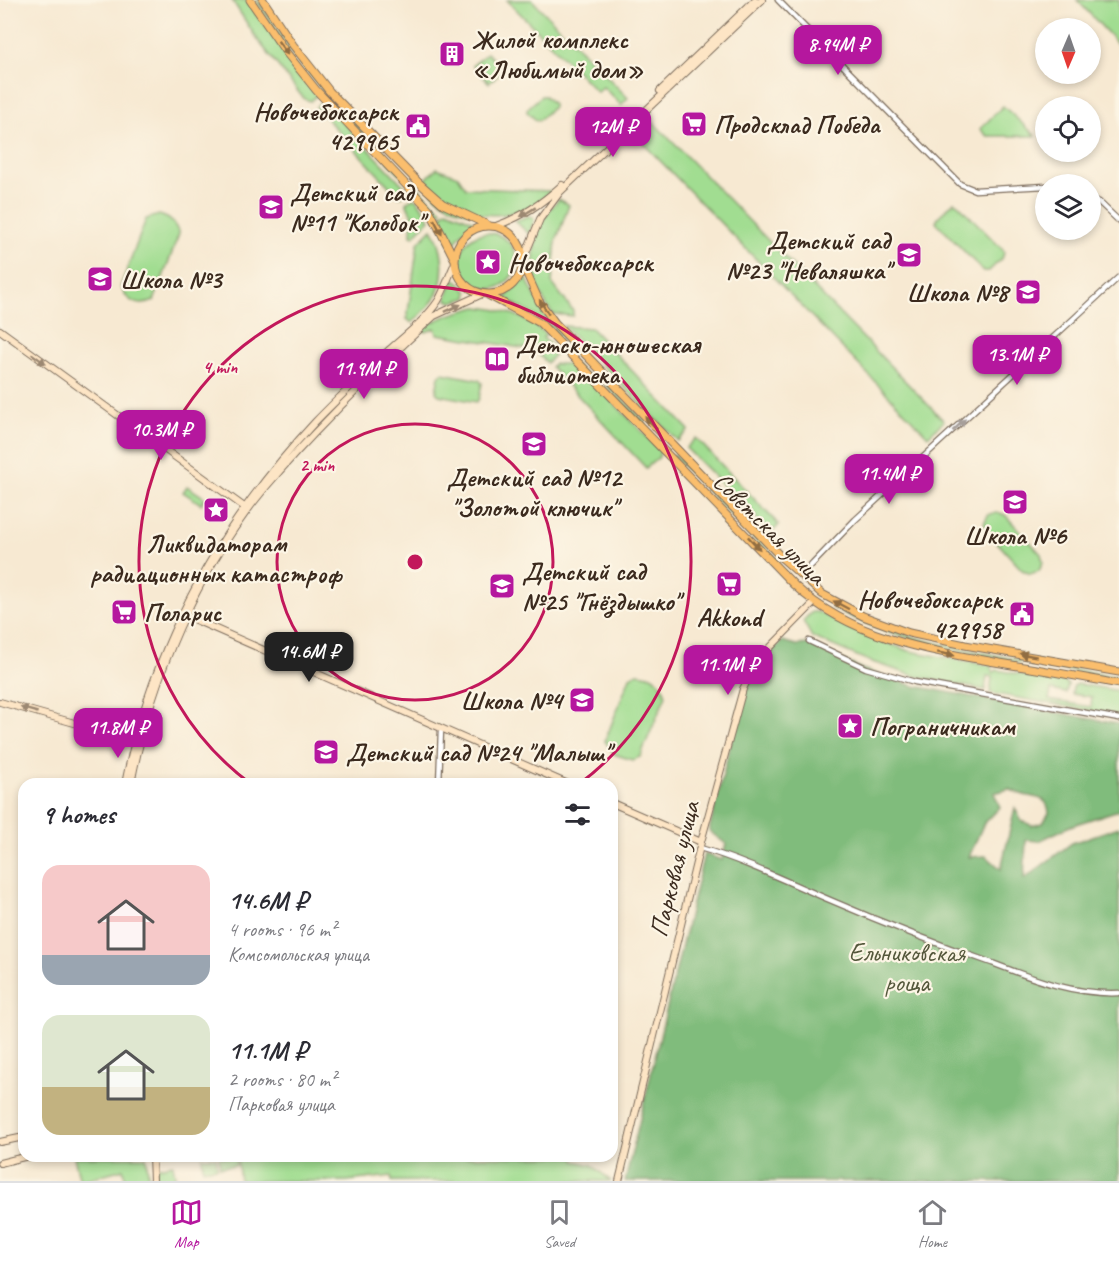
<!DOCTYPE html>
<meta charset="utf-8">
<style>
body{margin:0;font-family:Caveat,sans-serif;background:#f7f7f7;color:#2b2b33;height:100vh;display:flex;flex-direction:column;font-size:22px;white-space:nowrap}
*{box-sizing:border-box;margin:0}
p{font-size:20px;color:#7c7c81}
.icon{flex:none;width:33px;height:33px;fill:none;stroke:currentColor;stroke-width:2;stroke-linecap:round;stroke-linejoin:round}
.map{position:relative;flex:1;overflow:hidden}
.panel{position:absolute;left:18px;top:778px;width:600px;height:384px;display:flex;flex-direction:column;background:#fff;border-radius:18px;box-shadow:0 3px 9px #0003}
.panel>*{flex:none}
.needle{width:39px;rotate:182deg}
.tools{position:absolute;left:1035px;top:18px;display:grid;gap:12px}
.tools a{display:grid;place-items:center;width:66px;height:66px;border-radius:50%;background:#fff;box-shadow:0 3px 9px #0003;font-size:30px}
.price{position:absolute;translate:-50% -51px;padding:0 14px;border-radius:12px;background:#b5179e;color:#fff;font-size:20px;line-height:39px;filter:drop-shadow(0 2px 3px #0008)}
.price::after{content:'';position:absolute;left:50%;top:36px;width:18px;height:14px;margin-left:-9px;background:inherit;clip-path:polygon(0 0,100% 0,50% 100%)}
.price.selected{background:#222;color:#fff}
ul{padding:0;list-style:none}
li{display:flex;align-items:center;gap:18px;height:150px;padding:0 24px}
li span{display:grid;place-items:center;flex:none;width:168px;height:120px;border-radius:18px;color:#555}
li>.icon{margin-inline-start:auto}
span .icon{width:72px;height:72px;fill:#fffc;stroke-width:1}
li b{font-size:26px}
h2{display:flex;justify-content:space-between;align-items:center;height:72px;padding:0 24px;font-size:26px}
.tabs{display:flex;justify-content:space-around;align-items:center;height:84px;border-top:2px solid #e1e1e2;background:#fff;font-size:16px;color:#7c7c81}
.tabs a{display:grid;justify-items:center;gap:3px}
.tabs .selected{color:#b5179e}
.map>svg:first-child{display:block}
</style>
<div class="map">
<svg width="1119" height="1181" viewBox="0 0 1119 1181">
<rect width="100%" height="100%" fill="#fcf5e5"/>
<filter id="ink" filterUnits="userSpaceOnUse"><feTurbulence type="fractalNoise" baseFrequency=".0167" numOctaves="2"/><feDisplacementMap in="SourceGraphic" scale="12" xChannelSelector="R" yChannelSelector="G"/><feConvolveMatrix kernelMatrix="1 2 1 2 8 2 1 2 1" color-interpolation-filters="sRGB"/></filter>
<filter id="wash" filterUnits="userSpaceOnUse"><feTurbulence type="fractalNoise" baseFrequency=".008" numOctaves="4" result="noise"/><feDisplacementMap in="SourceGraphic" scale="24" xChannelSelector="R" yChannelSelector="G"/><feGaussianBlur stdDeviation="1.35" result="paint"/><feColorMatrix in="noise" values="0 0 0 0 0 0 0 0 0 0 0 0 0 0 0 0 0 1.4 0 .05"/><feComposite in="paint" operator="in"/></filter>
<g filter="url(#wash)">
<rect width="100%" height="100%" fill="#f7e9d2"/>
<!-- green -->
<path fill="#a1dd91" stroke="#6e8458" stroke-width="1.5" d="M232,0H247L317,95L311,101L304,99L257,39Z
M255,0H258L290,47L325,90L323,92L288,49Z
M507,0H532L628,98L621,105L603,87L597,92Z
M1077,0H1119V45Z
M487,53L503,70L489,83L473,65Z
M331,96L428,198L442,210L436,216L425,200L328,99Z
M541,96H545L553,104V107L539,120H536L527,112V109Z
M320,103L326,104L406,188V192L402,196H398L316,107Z
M1003,106L1036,136H987L980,129Z
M654,123L944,421L928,436L638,138Z
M437,168L458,176L466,188L551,191C545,196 539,202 532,206C502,223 437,216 425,180Z
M412,198L417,199L430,219L414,236L411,235L412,214L406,203Z
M559,199L569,205L556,241L552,283L573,311V316L553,314C525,279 528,230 559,199Z
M954,202L958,204L1004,251L1003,257L989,271H983L936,222L938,217Z
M447,210L474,221L473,227C464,230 459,235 455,243L450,242L441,216Z
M159,215C170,218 175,223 179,234L154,301C139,308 126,302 121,286L146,219Z
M528,216L533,218L534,221L529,234L515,221Z
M432,229C444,247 446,274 437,294C432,305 420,315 412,323L407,319L418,243Z
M460 261a28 28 0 1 1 56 0a28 28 0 1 1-56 0Z
M523,278H526L548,321L645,422L643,424L545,322L505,298Z
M452,281H457L468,292L467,298L452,302L447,300V296Z
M477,307C506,310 523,315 546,334L543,338L558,351L547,363L534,350L437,334L435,328L426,332L423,329C440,316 457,312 477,307Z
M563,326L591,328L689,430L678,441Z
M554,364H575L660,450L659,457L646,468L551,367Z
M442,373L479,380L482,383L479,399L476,402L439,395L436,392L439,376Z
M696,438L779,525L771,533L686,448Z
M675,454L779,560L776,562L673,456Z
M187,486L205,498L201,504L183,492Z
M997,512L1005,515L1041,554L1043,562L1039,571L1030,574L1022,570L987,531L984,523L988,515Z
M833,606C898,637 951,647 1021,660L1020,663C954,651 892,639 832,608Z
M812,612H818L876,639L909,651L991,666L993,673L997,670L1065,682L1068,685L1066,693L1051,690L1049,700L1091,707L1092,697L1072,694L1073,687L1078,684L1119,691V716L990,693L992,677L987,676L985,690L915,676L869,661L812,637L803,621Z
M1025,660L1119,677V680L1025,663Z
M637,673C653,674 661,680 666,695L640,757L632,760L614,754L605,741L630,677Z
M74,1157H146L149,1181H126L123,1169L80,1181Z
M202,1157H216L217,1167L203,1169Z
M219,1157H235L236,1165L220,1167Z
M237,1157H569L574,1158L575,1161L592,1165L611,1181H392L391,1176L346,1181H240Z
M173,1164L176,1181H162L155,1177L157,1167Z"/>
<!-- forest -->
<path fill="#80bc7b" stroke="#5e734c" stroke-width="1.5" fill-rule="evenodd" d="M782,641L796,645L809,644L862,669L914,686L1119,724V810L1070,826L1039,841L1026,840L1024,879L1072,843L1119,827V1181H625L704,854L722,860L726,844L709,831L745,686L760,663ZM1009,789C1015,792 1022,795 1029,796C1040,798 1048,799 1049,813L1043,823L1032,826L1021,820L1015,808L1001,869L986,856L969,857L983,825L1000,807L994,793Z"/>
</g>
<g filter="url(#ink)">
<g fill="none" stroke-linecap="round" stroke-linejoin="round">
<!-- street casing -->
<g stroke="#7d6d5d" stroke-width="7">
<path id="street" d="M778,0L960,184L975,190L1046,186
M1090,197L1099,202L1119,221
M801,576L855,520L1119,277
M809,641L866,668L915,682L1119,719
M439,784L441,729
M700,848C745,861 787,882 830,900C883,923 937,944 992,963C1034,979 1073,995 1119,993"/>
</g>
<!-- secondary casing -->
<g stroke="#7d6d5d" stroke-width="8">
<path id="secondary" d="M660,91L755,0
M496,226C523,216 540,205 562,185
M523,260L540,219L560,192L762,0
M0,330L247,509
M184,615L568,784
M0,702L138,741
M125,784C153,645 218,526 315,422C339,397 365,373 390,349C407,334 426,319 438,301C445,289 449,275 455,263
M131,784C151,679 196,571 265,488C313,431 367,380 421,328L434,316L482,294
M612,803L701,842
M0,1142L24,1137
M152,1156L153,1181
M0,1163L28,1156
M619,1181L701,842L743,689L756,662L814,603"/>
</g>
<!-- primary casing -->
<g stroke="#7d6d5d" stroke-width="9">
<path id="primary" d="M250,0L285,51L316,90L429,209L454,258
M263,0L293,45L330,92L417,181L443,204L490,226
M455 260a34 34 0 1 1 68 0a34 34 0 1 1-68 0Z
M523,265L539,301L555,323L783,559L822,594L863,616L909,633L965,645L1119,672
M488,295L540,323L794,585C852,639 931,651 1006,664C1044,670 1081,677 1119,684"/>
</g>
<!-- street -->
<use href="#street" stroke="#fff" stroke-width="4.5"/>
<!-- secondary -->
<use href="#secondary" stroke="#fde5c5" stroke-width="6"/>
<!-- primary -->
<use href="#primary" stroke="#fabe6d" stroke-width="7"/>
</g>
<!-- one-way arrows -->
<defs><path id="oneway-solid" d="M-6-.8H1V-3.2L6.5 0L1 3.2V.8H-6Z" transform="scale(1.5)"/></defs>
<g fill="#916d42">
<use href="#oneway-solid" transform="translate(283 48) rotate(54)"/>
<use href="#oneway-solid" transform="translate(438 227) rotate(63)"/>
<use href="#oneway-solid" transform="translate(544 307) rotate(-122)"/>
<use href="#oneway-solid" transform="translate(651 423) rotate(-134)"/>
<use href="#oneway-solid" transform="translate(754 543) rotate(47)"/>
<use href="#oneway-solid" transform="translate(841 605) rotate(-152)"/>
<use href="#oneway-solid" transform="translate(946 654) rotate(10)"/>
<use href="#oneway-solid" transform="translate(1028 655) rotate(-170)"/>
</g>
<g fill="#9c8872">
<use href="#oneway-solid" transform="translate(528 212) rotate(149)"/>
<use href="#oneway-solid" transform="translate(453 308) rotate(-25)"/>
<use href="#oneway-solid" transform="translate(39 359) rotate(36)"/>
<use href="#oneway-solid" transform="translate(29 710) rotate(-164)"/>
</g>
<use fill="#a79f9a" href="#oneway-solid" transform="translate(959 425) rotate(-43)"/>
</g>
<!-- distance rings -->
<g fill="none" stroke="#c2185b" stroke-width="3">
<circle cx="415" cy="562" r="138"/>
<path d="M251 784A276 276 0 1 1 579 784"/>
</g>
<!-- icons -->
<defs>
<g id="building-square" transform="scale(1.35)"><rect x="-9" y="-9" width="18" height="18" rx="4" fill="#b5179e" stroke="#fcf5e5"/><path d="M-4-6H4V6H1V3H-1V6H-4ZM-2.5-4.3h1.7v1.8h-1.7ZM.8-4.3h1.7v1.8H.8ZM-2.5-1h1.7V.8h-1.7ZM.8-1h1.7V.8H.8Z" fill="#fff"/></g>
<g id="supermarket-square" transform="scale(1.35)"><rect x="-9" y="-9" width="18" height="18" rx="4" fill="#b5179e" stroke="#fcf5e5"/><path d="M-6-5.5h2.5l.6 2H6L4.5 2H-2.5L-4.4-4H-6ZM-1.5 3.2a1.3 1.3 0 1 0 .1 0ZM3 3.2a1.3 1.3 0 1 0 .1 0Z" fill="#fff"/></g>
<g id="civic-square" transform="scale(1.35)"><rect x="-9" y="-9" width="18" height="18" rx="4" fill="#b5179e" stroke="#fcf5e5"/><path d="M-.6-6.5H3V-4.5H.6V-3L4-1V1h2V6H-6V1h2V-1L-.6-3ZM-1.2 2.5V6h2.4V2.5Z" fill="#fff"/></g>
<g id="school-square" transform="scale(1.35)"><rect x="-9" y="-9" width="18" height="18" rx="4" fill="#b5179e" stroke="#fcf5e5"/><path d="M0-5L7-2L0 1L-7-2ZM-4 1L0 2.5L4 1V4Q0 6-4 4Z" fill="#fff"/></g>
<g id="sight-square" transform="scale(1.35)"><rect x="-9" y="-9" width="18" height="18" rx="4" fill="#b5179e" stroke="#fcf5e5"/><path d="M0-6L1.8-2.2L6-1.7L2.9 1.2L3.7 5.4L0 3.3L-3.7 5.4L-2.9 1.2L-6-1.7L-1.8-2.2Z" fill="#fff"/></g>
<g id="library-square" transform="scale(1.35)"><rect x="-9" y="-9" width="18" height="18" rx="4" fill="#b5179e" stroke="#fcf5e5"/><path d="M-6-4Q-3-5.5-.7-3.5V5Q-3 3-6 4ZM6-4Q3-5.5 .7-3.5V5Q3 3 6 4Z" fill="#fff"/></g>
</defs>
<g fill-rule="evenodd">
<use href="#building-square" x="452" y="54"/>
<use href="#supermarket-square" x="694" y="124"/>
<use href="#civic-square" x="418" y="126"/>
<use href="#school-square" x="271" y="207"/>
<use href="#school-square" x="909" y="255"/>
<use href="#sight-square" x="488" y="262"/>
<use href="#school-square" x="100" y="279"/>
<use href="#school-square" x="1028" y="292"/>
<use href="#library-square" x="497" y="359"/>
<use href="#school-square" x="534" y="444"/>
<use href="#school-square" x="1015" y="502"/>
<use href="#sight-square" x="216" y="510"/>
<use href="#supermarket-square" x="729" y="584"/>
<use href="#school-square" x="502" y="586"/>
<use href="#supermarket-square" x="124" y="612"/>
<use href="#civic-square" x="1022" y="614"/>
<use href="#school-square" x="582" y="700"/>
<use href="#sight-square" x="850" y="726"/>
<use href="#school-square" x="326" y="752"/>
</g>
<g text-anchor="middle" stroke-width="4.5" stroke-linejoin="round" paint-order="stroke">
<!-- poi labels -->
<g font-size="26" font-weight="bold" fill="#3b2a1e" stroke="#fcf5e5" text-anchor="start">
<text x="472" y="48">Жилой комплекс<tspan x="472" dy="30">«Любимый дом»</tspan></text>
<text x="398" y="120" text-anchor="end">Новочебоксарск<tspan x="398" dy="30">429965</tspan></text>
<text x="714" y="133">Продсклад Победа</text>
<text x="290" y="201">Детский сад<tspan x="290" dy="30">№11 "Колобок"</tspan></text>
<text x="890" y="249" text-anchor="end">Детский сад<tspan x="890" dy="30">№23 "Неваляшка"</tspan></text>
<text x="508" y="271">Новочебоксарск</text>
<text x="120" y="288">Школа №3</text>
<text x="1008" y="301" text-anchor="end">Школа №8</text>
<text x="516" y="353">Детско-юношеская<tspan x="516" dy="30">библиотека</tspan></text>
<text x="534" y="486" text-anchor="middle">Детский сад №12<tspan x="534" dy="30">"Золотой ключик"</tspan></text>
<text x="1015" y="544" text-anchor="middle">Школа №6</text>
<text x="216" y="552" text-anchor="middle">Ликвидаторам<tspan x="216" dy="30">радиационных катастроф</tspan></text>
<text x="522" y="580">Детский сад<tspan x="522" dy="30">№25 "Гнёздышко"</tspan></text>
<text x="1002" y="608" text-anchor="end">Новочебоксарск<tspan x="1002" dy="30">429958</tspan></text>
<text x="144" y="621">Поларис</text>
<text x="729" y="626" text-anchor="middle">Akkond</text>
<text x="562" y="709" text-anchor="end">Школа №4</text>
<text x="870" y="735">Пограничникам</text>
<text x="346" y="761">Детский сад №24 "Малыш"</text>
</g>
<!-- street labels -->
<g font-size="26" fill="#3b2a1e" stroke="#fcf5e5">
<text transform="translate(770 528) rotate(45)" y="9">Советская улица</text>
<text transform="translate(674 869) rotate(-76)" y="9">Парковая улица</text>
</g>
<!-- park labels -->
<g font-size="26" fill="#54573b" stroke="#fcf5e5">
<text x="907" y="961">Ельниковская<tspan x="907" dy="30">роща</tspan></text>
</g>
</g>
<circle cx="415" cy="562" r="9" fill="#c2185b" stroke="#fcf5e5" stroke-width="3"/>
<g font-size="18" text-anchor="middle" font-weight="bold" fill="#c2185b" stroke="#fcf5e5" stroke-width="4.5" stroke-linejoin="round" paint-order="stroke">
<text x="220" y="373">4 min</text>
<text x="317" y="471">2 min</text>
</g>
</svg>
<div class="tools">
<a><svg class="needle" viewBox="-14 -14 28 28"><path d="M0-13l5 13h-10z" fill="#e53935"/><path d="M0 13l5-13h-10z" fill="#7c7c81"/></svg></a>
<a><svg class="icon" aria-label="locate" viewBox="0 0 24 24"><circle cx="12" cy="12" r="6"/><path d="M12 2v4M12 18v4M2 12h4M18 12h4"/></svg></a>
<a><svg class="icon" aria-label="layers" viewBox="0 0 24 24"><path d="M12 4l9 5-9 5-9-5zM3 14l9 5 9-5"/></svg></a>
</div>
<b class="price" style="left:838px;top:76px">8.94M ₽</b>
<b class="price" style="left:613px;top:158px">12M ₽</b>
<b class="price" style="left:1017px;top:386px">13.1M ₽</b>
<b class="price" style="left:364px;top:400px">11.9M ₽</b>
<b class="price" style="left:161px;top:461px">10.3M ₽</b>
<b class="price" style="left:889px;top:505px">11.4M ₽</b>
<b class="price selected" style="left:309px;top:683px">14.6M ₽</b>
<b class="price" style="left:728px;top:696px">11.1M ₽</b>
<b class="price" style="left:118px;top:759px">11.8M ₽</b>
<section class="panel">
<h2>9 homes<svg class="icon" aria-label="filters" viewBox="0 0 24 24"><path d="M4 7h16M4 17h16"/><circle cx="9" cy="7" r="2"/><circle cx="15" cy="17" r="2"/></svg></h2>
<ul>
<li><span style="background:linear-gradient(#f6c9c9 75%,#9aa5b1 0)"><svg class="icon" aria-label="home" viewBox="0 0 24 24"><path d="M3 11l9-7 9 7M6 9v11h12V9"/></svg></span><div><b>14.6M ₽</b><p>4 rooms · 96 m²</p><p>Комсомольская улица</p></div></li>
<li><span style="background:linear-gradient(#dfe7d0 60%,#c2b280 0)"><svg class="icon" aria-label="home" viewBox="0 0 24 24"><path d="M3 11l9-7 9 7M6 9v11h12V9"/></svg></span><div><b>11.1M ₽</b><p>2 rooms · 80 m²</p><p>Парковая улица</p></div></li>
</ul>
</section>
</div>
<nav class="tabs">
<a class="selected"><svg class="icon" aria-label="map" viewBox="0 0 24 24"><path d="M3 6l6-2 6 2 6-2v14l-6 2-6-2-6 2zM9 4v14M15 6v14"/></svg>Map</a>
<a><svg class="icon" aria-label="saved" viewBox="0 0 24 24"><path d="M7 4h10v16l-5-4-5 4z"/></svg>Saved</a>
<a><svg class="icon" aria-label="home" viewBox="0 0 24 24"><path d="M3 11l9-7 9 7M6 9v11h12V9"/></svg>Home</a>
</nav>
